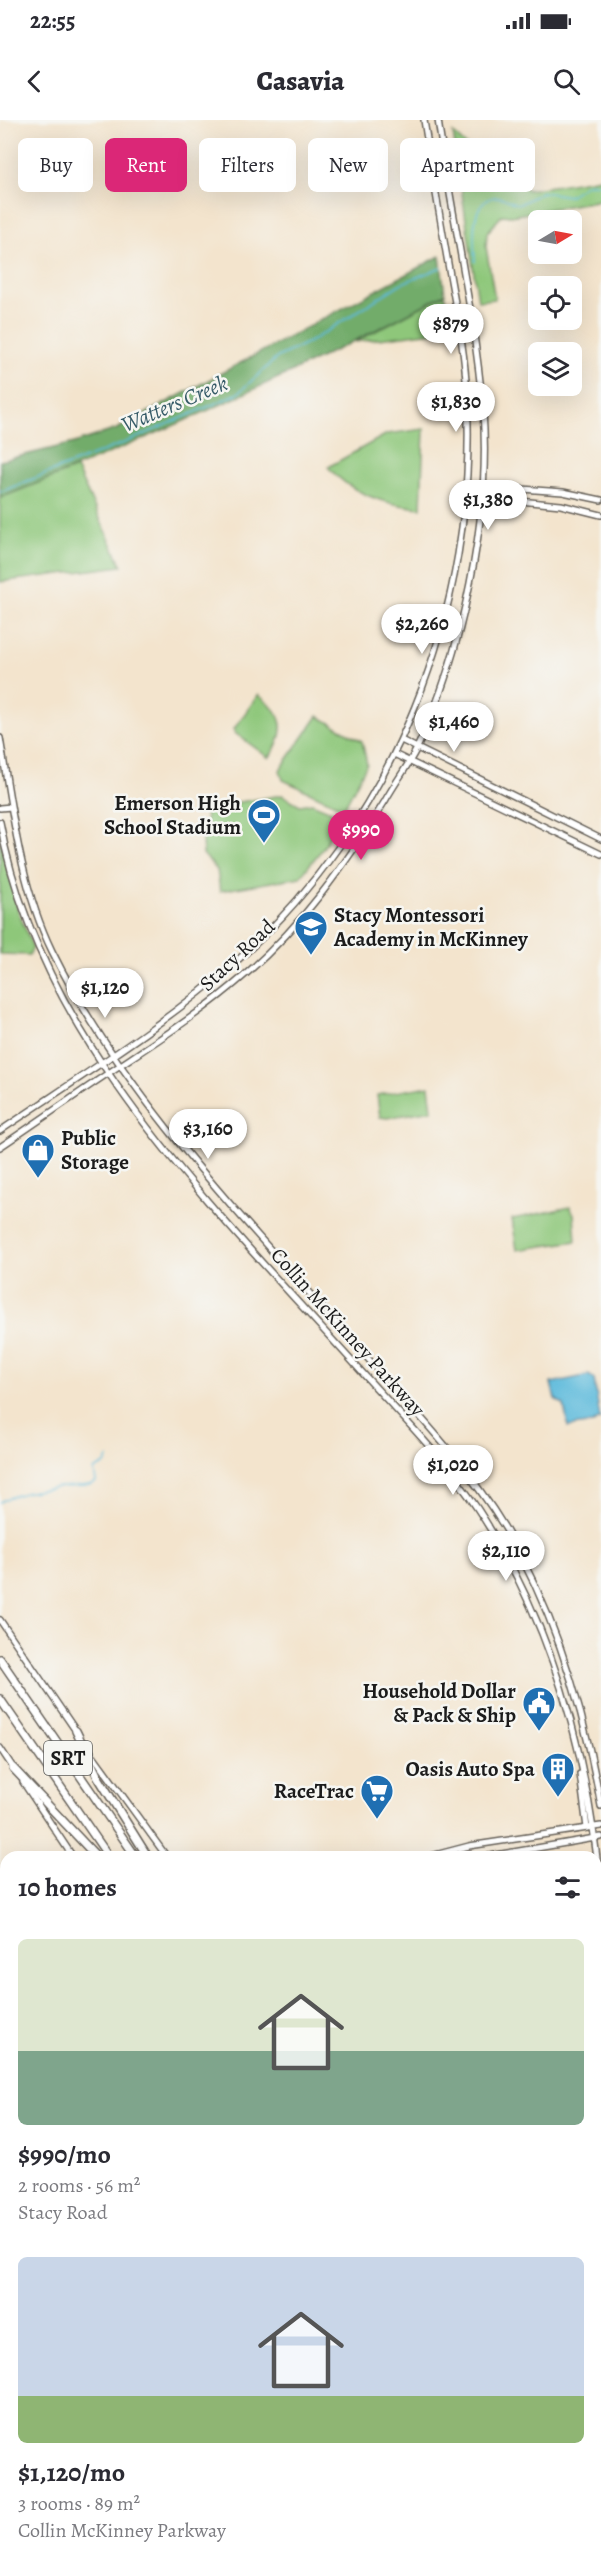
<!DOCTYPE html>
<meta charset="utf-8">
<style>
body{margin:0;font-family:Alegreya,serif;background:#f2f2f3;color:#2b2b33;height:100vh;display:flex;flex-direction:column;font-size:22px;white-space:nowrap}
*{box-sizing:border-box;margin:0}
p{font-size:20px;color:#7c7c81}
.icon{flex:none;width:33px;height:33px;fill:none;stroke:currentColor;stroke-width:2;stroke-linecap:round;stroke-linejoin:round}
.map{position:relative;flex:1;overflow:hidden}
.drawer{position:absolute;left:0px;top:1731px;width:602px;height:720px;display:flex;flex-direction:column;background:#fff;border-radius:18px 18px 0 0;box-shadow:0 6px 24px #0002}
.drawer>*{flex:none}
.top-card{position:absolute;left:18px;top:18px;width:566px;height:54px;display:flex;gap:12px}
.needle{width:39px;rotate:80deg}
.fabs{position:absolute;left:528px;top:90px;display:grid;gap:12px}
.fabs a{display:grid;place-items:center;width:54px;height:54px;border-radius:9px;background:#fff;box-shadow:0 6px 24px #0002;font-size:30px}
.price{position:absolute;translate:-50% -51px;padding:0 14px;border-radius:21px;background:#fff;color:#222;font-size:20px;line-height:39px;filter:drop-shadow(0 2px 3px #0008)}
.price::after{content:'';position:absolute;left:50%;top:36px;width:18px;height:14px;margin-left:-9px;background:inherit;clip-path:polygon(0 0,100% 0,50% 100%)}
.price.selected{background:#db2777;color:#fff}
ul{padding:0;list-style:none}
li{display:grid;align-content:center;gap:12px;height:318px;padding:0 18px}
li span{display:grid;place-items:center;height:186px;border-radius:9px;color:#555}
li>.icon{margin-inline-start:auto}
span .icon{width:108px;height:108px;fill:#fffc;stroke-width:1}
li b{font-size:26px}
h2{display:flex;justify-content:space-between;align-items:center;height:72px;padding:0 18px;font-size:26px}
.tag{padding:0 21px;border-radius:9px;background:#fff;box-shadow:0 6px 24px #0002;font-size:21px;line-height:54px}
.tag.selected{background:#db2777;color:#fff}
.status{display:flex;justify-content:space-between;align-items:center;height:42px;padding:0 30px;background:#fff;direction:ltr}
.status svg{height:16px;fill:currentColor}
header{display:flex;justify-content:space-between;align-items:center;height:78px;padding:0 18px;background:#fff;font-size:27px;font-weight:800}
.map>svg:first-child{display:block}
</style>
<div class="status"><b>22:55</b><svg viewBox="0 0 49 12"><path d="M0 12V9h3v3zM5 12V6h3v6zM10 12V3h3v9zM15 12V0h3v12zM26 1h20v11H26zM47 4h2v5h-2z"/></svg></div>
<header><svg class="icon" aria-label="back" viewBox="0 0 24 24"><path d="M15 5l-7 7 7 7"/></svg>Casavia<svg class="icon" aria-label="search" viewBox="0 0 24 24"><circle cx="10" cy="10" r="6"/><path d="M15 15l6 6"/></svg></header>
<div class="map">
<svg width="601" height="2451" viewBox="0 0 601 2451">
<rect width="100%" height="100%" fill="#f6f6f2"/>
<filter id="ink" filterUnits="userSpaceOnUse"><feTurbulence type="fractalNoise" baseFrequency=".0167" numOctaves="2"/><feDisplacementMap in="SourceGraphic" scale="12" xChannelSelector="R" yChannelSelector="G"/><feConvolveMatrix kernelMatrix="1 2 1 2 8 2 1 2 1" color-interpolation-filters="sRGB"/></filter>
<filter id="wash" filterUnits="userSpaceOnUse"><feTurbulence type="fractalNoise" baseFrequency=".008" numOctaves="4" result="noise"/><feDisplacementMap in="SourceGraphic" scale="24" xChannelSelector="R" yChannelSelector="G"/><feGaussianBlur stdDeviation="1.35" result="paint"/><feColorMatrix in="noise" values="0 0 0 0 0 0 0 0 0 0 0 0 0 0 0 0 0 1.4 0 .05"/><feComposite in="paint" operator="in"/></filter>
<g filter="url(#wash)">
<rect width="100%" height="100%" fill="#f3e4cd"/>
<!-- green -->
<path fill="#8ec77a" stroke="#55724b" stroke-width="1.5" d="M453,13L481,39L528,70L601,58V80L511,96L502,95L487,113L486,127L495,179L478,181Z
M445,174L449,210L355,222Z
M424,309L421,388C387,385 351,374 328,347L387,314Z
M76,348L122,446L0,462V378Z
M258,575C285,594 288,611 269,638L235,613L234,609Z
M318,596L362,621L367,644L344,688L283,660L280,650Z
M282,675L300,685L312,683L341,695L323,728L300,757L220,771L217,750L203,734L202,721L207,709L205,693L209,687Z
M0,717L19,793L33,828L29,835L0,834Z
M429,966L432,990L387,998L380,997L377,975Z
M570,1087L574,1094L576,1121L517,1130L512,1099Z
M598,2213L601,2228V2366L596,2357V2214Z"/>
<!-- forest -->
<path fill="#72ac6a" stroke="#476443" stroke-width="1.5" d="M440,136L445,174C302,251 152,318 0,378V341L74,323L117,309Z
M601,2061V2169L596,2171V2065Z
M0,2209L6,2214V2270L0,2256Z
M6,2325V2445L0,2444V2339Z"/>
<!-- water -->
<path fill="#5cbadb" stroke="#3c6b7c" stroke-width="1.5" d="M589,1255L594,1259L600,1299L593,1303L568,1307L564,1285L555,1279L551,1263Z"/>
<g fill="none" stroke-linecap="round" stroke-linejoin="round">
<!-- stream -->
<path stroke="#5cbadb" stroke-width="1.5" d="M475,142C474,123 468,77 498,77C505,77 512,84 520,84L542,72L569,76L587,64H601
M0,372L129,321L237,274L278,237L313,220L400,164L442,147
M0,1382C15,1373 37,1371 54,1368C68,1365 85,1369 96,1362L94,1350L105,1344L108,1338
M596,2093L601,2082
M0,2222L6,2227
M0,2395H6"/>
</g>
</g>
<g filter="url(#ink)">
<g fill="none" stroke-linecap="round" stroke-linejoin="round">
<!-- secondary casing -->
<g stroke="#67625a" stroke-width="8">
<path id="secondary" d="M467,365L563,372L601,380
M467,376L561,385L601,395
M0,618C12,690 20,765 52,831C128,985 259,1114 371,1242C419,1295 468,1347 505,1408C556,1494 584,1589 601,1686
M401,620L601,719
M394,634L601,734
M0,688L11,687
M0,702C38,920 216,1090 359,1249C399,1294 444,1338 477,1388C553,1503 589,1640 601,1776
M0,1011C78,958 160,908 231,846C394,706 479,487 467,274C465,234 457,194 450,155C441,103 432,52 424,0
M0,1027C36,1003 71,978 107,954C155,922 203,892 247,853C303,804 346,744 385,681C395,663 408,646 417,628C462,536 491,394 483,292C475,194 452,98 438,0
M0,1500L78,1614
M85,1624L167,1737
M0,1628L14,1649
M580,1654L587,1708
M23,1662L73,1737
M427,1737L469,1726L601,1706
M484,1737L601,1717
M0,2014L6,2010
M0,2035L6,2031
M0,2049L6,2058
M0,2075L6,2084
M596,2377L601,2385
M283,2445L286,2451
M298,2445L301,2451"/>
</g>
<!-- highway casing -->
<g stroke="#67625a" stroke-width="10">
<path id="highway" d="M0,1539L136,1737
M0,1579L109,1737
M76,1611L98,1657L148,1737
M13,1648L97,1737
M596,2389L601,2398
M596,2409L601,2417
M593,2445L598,2451
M571,2446L578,2451"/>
</g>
<!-- secondary -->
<use href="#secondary" stroke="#fff" stroke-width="5"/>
<!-- highway -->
<use href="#highway" stroke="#fff" stroke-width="7"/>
</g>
</g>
<!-- icons -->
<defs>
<g id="stadium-pin" transform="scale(1.725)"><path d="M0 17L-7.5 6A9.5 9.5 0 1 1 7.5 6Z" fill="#1f6fb2" stroke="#f6f6f2"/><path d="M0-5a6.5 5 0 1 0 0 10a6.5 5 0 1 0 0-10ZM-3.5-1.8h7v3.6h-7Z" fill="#fff"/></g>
<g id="school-pin" transform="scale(1.725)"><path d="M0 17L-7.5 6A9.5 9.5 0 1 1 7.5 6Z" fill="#1f6fb2" stroke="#f6f6f2"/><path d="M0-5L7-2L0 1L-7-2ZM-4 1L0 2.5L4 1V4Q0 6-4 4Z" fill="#fff"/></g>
<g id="shop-pin" transform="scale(1.725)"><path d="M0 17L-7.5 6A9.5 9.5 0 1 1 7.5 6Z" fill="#1f6fb2" stroke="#f6f6f2"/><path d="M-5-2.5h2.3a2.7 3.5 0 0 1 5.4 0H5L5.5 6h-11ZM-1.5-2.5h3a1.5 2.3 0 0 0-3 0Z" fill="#fff"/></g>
<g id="civic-pin" transform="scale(1.725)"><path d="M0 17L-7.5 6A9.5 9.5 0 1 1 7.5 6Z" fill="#1f6fb2" stroke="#f6f6f2"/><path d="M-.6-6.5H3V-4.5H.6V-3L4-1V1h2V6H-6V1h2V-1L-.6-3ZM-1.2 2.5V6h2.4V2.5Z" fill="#fff"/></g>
<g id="building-pin" transform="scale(1.725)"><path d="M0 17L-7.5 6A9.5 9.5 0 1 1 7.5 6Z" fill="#1f6fb2" stroke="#f6f6f2"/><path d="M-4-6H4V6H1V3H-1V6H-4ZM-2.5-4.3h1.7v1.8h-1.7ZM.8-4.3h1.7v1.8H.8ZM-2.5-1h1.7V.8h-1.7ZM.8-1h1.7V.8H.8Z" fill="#fff"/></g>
<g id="supermarket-pin" transform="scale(1.725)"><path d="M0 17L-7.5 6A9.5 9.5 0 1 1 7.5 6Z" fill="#1f6fb2" stroke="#f6f6f2"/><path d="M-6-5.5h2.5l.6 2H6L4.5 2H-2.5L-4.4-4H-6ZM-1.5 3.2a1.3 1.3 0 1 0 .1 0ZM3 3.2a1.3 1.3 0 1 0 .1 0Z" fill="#fff"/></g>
</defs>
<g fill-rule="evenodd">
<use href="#stadium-pin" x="264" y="695"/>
<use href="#school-pin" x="311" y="807"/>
<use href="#shop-pin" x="38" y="1030"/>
<use href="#civic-pin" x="539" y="1583"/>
<use href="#building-pin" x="558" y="1649"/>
<use href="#supermarket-pin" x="377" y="1671"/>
</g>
<g text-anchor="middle" stroke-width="5" stroke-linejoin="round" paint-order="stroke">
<!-- shield labels -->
<rect fill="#f6f6f2" stroke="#5d5d5c" stroke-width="1.5" x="44" y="1621" width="48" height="34" rx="4.5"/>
<g font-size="20" font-weight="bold" fill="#1c1c1c">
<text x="68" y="1645">SRT</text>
</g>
<!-- poi labels -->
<g font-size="21" font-weight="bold" fill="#1c1c1c" stroke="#f6f6f2" text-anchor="end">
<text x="241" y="690">Emerson High<tspan x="241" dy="24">School Stadium</tspan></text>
<text x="334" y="802" text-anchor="start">Stacy Montessori<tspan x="334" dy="24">Academy in McKinney</tspan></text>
<text x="61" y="1025" text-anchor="start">Public<tspan x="61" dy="24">Storage</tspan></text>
<text x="516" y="1578">Household Dollar<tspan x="516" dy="24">&amp; Pack &amp; Ship</tspan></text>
<text x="535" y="1656">Oasis Auto Spa</text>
<text x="354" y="1678">RaceTrac</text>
</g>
<!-- street labels -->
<g font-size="21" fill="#1c1c1c" stroke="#f6f6f2">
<text transform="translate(237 835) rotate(-43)" y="7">Stacy Road</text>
<text transform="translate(348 1212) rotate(48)" y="7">Collin McKinney Parkway</text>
</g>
<!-- water labels -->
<g font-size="22" font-style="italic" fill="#365b68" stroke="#f6f6f2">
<text transform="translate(174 283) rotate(-23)" y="8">Watters Creek</text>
</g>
</g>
</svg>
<div class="fabs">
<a><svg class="needle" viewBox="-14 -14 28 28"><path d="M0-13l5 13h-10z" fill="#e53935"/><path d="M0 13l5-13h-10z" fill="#7c7c81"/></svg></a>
<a><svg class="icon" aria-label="locate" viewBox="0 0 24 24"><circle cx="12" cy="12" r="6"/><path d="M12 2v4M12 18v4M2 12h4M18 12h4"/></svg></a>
<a><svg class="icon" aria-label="layers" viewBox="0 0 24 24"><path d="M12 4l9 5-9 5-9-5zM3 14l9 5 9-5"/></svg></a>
</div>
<b class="price" style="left:451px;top:235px">$879</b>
<b class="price" style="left:456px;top:313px">$1,830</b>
<b class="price" style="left:488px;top:411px">$1,380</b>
<b class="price" style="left:422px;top:535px">$2,260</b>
<b class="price" style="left:454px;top:633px">$1,460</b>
<b class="price selected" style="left:361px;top:741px">$990</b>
<b class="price" style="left:105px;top:899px">$1,120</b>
<b class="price" style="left:208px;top:1040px">$3,160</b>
<b class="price" style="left:453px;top:1376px">$1,020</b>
<b class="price" style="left:506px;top:1462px">$2,110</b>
<div class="top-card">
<a class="tag">Buy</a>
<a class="tag selected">Rent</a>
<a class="tag">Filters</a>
<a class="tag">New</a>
<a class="tag">Apartment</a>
</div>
<section class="drawer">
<h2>10 homes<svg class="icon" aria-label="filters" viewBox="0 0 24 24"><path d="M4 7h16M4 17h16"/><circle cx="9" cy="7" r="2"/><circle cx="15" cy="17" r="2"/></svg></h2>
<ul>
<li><span style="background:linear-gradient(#dfe7d0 60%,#7fa58c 0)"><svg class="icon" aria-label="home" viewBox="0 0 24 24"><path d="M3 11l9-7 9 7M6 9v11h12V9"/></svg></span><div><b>$990/mo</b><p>2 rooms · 56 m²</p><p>Stacy Road</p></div></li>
<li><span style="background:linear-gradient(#c9d6e8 75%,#8fb573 0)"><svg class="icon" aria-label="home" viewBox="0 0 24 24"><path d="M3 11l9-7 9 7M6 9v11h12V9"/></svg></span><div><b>$1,120/mo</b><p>3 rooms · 89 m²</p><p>Collin McKinney Parkway</p></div></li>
</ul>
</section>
</div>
